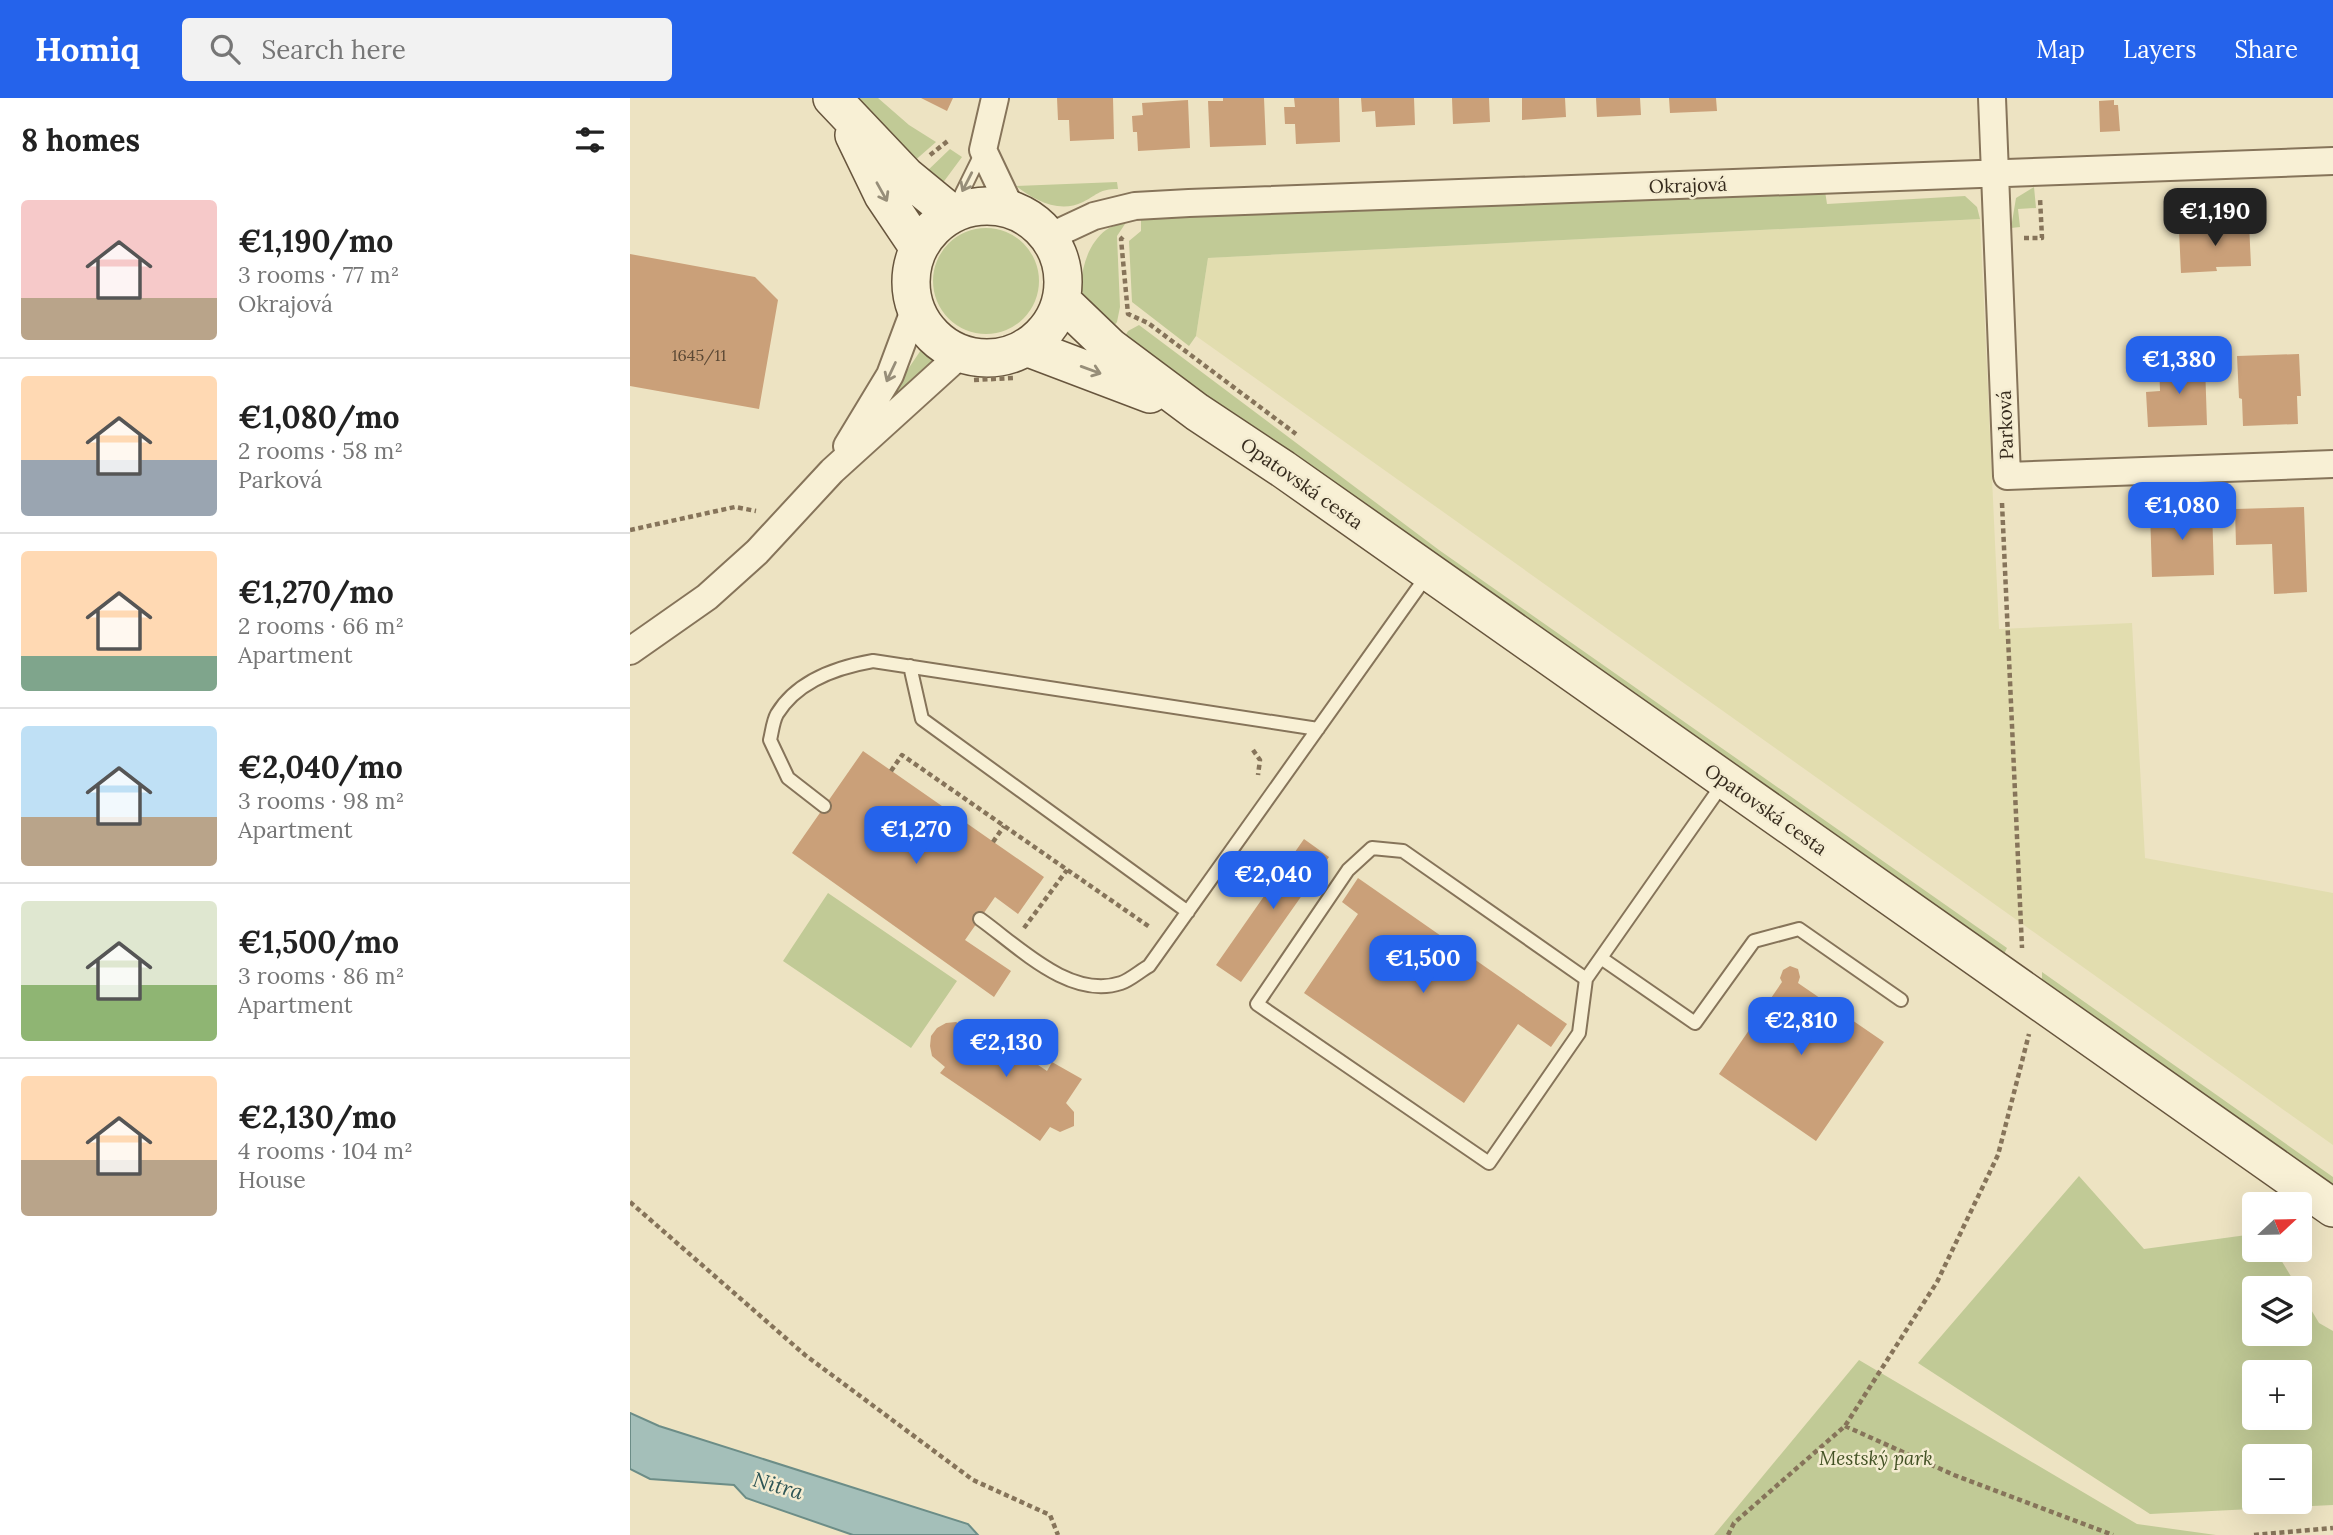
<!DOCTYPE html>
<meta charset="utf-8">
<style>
body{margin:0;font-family:Lora,serif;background:#f2f2f2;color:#222;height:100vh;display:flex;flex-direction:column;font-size:26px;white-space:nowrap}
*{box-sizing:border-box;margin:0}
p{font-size:23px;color:#767676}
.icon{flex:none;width:38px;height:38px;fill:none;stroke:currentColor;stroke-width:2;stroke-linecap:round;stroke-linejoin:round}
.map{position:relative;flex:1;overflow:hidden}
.panel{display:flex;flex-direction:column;background:#fff;width:630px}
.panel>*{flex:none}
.needle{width:46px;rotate:68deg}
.fabs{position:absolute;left:1612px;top:1094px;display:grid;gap:14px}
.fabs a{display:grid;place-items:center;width:70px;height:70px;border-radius:7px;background:#fff;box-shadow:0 7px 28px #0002;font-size:35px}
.price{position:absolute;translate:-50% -60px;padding:0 16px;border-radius:14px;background:#2563eb;color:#fff;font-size:23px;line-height:46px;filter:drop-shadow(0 2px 4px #0008)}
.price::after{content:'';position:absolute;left:50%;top:42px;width:21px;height:16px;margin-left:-10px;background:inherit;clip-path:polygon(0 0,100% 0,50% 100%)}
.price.current{background:#222;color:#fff}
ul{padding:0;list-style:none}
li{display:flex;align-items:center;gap:21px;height:175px;padding:0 21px}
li+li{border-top:2px solid #e0e0e0}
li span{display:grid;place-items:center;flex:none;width:196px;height:140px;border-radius:7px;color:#555}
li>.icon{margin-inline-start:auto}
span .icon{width:84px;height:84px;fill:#fffc;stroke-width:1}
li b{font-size:30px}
h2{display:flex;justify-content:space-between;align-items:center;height:84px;padding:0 21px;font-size:30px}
header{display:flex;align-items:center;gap:42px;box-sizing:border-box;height:98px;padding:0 35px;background:#2563eb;color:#fff}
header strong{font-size:33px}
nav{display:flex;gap:38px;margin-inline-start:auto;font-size:24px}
.search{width:490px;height:63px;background:#f2f2f2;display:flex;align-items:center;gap:18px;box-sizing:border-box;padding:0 24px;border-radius:7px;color:#767676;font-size:26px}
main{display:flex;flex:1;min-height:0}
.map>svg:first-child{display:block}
</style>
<header>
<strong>Homiq</strong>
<div class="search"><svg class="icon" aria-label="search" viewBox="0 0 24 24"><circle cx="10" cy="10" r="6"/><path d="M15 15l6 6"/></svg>Search here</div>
<nav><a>Map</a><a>Layers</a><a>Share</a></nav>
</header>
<main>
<section class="panel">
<h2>8 homes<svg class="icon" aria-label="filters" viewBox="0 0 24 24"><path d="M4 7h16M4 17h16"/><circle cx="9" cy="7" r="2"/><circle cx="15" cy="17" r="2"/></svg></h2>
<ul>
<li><span style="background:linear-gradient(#f6c9c9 70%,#b9a48a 0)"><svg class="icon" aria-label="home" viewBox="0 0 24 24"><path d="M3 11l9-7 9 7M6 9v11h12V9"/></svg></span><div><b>€1,190/mo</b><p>3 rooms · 77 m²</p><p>Okrajová</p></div></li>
<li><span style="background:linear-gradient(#ffd9b3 60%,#9aa5b1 0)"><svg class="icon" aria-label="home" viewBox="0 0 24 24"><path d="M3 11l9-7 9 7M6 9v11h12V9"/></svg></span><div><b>€1,080/mo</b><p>2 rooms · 58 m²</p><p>Parková</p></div></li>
<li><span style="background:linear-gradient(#ffd9b3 75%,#7fa58c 0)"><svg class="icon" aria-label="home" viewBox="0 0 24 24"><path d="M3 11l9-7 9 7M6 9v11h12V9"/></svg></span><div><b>€1,270/mo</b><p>2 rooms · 66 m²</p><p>Apartment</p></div></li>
<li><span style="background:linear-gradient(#bfe0f5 65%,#b9a48a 0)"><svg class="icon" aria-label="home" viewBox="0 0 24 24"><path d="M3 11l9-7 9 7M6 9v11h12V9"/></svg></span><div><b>€2,040/mo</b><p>3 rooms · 98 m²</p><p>Apartment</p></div></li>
<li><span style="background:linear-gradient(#dfe7d0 60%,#8fb573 0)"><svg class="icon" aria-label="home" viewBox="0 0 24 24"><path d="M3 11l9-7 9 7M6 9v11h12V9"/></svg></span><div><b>€1,500/mo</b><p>3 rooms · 86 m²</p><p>Apartment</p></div></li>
<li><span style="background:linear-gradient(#ffd9b3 60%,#b9a48a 0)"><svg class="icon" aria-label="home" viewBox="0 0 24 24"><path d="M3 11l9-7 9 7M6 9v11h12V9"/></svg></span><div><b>€2,130/mo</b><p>4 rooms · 104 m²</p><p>House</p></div></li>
</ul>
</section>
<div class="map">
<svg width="1703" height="1437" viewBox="0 0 1703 1437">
<rect width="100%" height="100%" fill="#ede3c2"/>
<!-- farmland -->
<path fill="#e2ddaf" d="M1350,121L1369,531L1502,525L1515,760L1703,795V1047L566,238L578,160Z"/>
<!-- green -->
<path fill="#c1ca96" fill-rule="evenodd" d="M229,0H248L279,27L306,44L282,65Z
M320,51L332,59L312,86L294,76Z
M487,84L488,91C469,91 469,96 453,104C429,116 404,102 386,88Z
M1404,89L1406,110L1388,111L1390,129L1381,130L1386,100Z
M1195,93L1197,106L1335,98L1347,109L1350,121L578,160L566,238L559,248L502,204L499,143L511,133V120Z
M497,123L487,138L490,209L487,224L481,232C474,227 465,221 460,214C443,191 454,148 476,132C482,128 491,126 497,123Z
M303 183a53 53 0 1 1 106 0a53 53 0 1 1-106 0Z
M509,227L809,452L1377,850L1373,858L803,458L634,335L493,242L498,233Z
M293,249L306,261L228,345Z
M198,795L327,883L281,950L153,863Z
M1412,874L1703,1079V1090L1412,885Z
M1449,1078L1514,1151L1624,1136V1152H1645L1668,1190H1624V1236H1670V1193L1689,1225L1703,1233V1407L1520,1416L1288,1265ZM1624,1274H1670V1320H1624ZM1624,1358H1670V1404H1624Z
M1229,1262L1507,1426L1586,1437H1084Z"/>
<!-- water -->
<path fill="#a4bfb9" stroke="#6c8d87" stroke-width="2" d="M0,1315L29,1328L338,1426L348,1437H223L116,1400L104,1387L20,1381L0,1371Z"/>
<!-- building -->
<path fill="#caa079" d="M291,0H323L317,13Z
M427,0H483L484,41L440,43L439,22H428Z
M593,0H634L636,47L580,49L578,3H593Z
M664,0H709L710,44L666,46L665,26H655L654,9H665Z
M731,0H784L785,27L746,29L745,13L732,14Z
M822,0H859L860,24L823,26Z
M892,0H935L936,19L892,22Z
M966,0H1010L1011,17L967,19Z
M1039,0H1086L1087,13L1040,15Z
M558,2L560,50L508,53L507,34H503L502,18L513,17L512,5Z
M1484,2V7H1488L1490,33L1470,34L1469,3Z
M1619,125L1621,168L1586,169L1587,173L1551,175L1549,132L1584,131V126Z
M0,156L125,179L148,202L129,311L0,288Z
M1669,256L1671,298H1667L1668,326L1613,328L1612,301L1609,300L1607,258Z
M1559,264V266H1575L1577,327L1518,329L1516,294L1530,293L1529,265Z
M1582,409L1584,477L1522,479L1520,411Z
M1674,409L1677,494L1644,496L1642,446L1606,447L1605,411Z
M233,653L414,779L388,816L365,799L335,842L381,873L364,899L162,755Z
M674,741L699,759L611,884L586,867Z
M728,780L937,926L921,949L888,926L834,1005L674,895L728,816L712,804Z
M1160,868L1168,871L1170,879L1168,885L1254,944L1186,1043L1089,976L1152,884L1150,880L1153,872Z
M326,924L341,932L346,925L417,973L422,964L452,981L436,1005L444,1014V1028L430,1034L420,1029L410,1043L310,975L315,969L302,958L300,948L301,938L307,930L316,925Z"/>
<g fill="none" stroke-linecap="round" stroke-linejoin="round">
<!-- lane casing -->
<g stroke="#86745a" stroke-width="16">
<path id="lane" d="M324,111L353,52
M280,568L292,621L558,814
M194,708L158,680L140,642C142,634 143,623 147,616C167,583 208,569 243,563L688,631
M350,821C388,848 440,902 491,885C500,882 510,873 519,868L798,476
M971,860L1065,925L1124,843L1169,831L1271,902
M956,881L949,935L859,1065L627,906L718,772L742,750L773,753L956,881L1094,684"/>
</g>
<!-- street casing -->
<g stroke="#86745a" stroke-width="30">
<path id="street" d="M365,0L353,52L381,111
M1362,0L1377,378L1703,366
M419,139L464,118L505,108L559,105L1703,63
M217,348L260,277L285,210
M0,553L77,499L127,454L202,373L331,256"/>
</g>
<!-- secondary casing -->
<g stroke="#67553d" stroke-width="40">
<path id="secondary" d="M202,0L276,78L321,115
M224,37L253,97L288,149
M281 184a76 76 0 1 1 152 0a76 76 0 1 1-152 0Z
M431,202L480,249L567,314L653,371L1703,1110
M396,249L520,296"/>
</g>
<!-- path -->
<path stroke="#86745a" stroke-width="4.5" stroke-dasharray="5 3.5" stroke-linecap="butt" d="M300,57L319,42
M493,139L491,141L498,216L518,225L666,336
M1394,140H1412L1410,100
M344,282L383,280
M1372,405L1392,850
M0,432L105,409L126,413
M623,652L630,662L628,677
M261,673L272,657L521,830
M363,744L374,728
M394,830L437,772
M0,1104L175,1257L343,1382L420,1417L428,1437
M1215,1328L1324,1377L1483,1437
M1098,1437L1104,1425L1215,1328L1307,1184L1368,1057L1399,936
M1624,1437L1703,1430"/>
<!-- lane -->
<use href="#lane" stroke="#f8f0d5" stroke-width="12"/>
<!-- street -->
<use href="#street" stroke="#f8f0d5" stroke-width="26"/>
<!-- secondary -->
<use href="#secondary" stroke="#f8f0d5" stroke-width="37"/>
</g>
<!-- one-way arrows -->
<defs><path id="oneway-shaft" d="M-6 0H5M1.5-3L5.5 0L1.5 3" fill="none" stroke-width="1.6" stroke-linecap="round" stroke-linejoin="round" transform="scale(1.75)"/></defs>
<g stroke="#978e79">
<use href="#oneway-shaft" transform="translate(337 84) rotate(117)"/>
<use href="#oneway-shaft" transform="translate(252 94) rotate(61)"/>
<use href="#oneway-shaft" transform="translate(461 272) rotate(20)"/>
<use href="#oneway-shaft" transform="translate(261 274) rotate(115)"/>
</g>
<g text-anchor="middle" stroke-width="5" stroke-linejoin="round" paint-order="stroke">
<!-- number labels -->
<g font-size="16" fill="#5b4834">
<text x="69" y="263">1645/11</text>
</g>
<!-- street labels -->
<g font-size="19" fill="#362b1d" stroke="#f4ecd1">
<text transform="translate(1058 87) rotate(-2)" y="7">Okrajová</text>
<text transform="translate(1375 327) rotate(-92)" y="7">Parková</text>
<text transform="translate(672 385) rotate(35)" y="7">Opatovská cesta</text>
<text transform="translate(1136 711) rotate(35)" y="7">Opatovská cesta</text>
</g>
<!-- park labels -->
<g font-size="19" font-style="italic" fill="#435225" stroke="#f4ecd1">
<text x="1246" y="1367">Mestský park</text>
</g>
<!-- water labels -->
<g font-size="21" font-style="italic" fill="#2d5555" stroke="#f4ecd1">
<text transform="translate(148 1388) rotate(16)" y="7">Nitra</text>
</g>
</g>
</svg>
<div class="fabs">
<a><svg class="needle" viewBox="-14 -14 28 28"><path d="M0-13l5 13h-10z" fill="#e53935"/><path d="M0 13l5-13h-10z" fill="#767676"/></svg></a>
<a><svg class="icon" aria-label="layers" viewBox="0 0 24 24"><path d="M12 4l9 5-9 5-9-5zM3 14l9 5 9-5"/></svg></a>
<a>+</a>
<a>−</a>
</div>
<b class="price current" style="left:1585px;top:150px">€1,190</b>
<b class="price" style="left:1549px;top:298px">€1,380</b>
<b class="price" style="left:1552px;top:444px">€1,080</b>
<b class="price" style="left:286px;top:768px">€1,270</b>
<b class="price" style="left:643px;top:813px">€2,040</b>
<b class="price" style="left:793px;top:897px">€1,500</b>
<b class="price" style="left:1171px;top:959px">€2,810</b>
<b class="price" style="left:376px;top:981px">€2,130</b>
</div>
</main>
